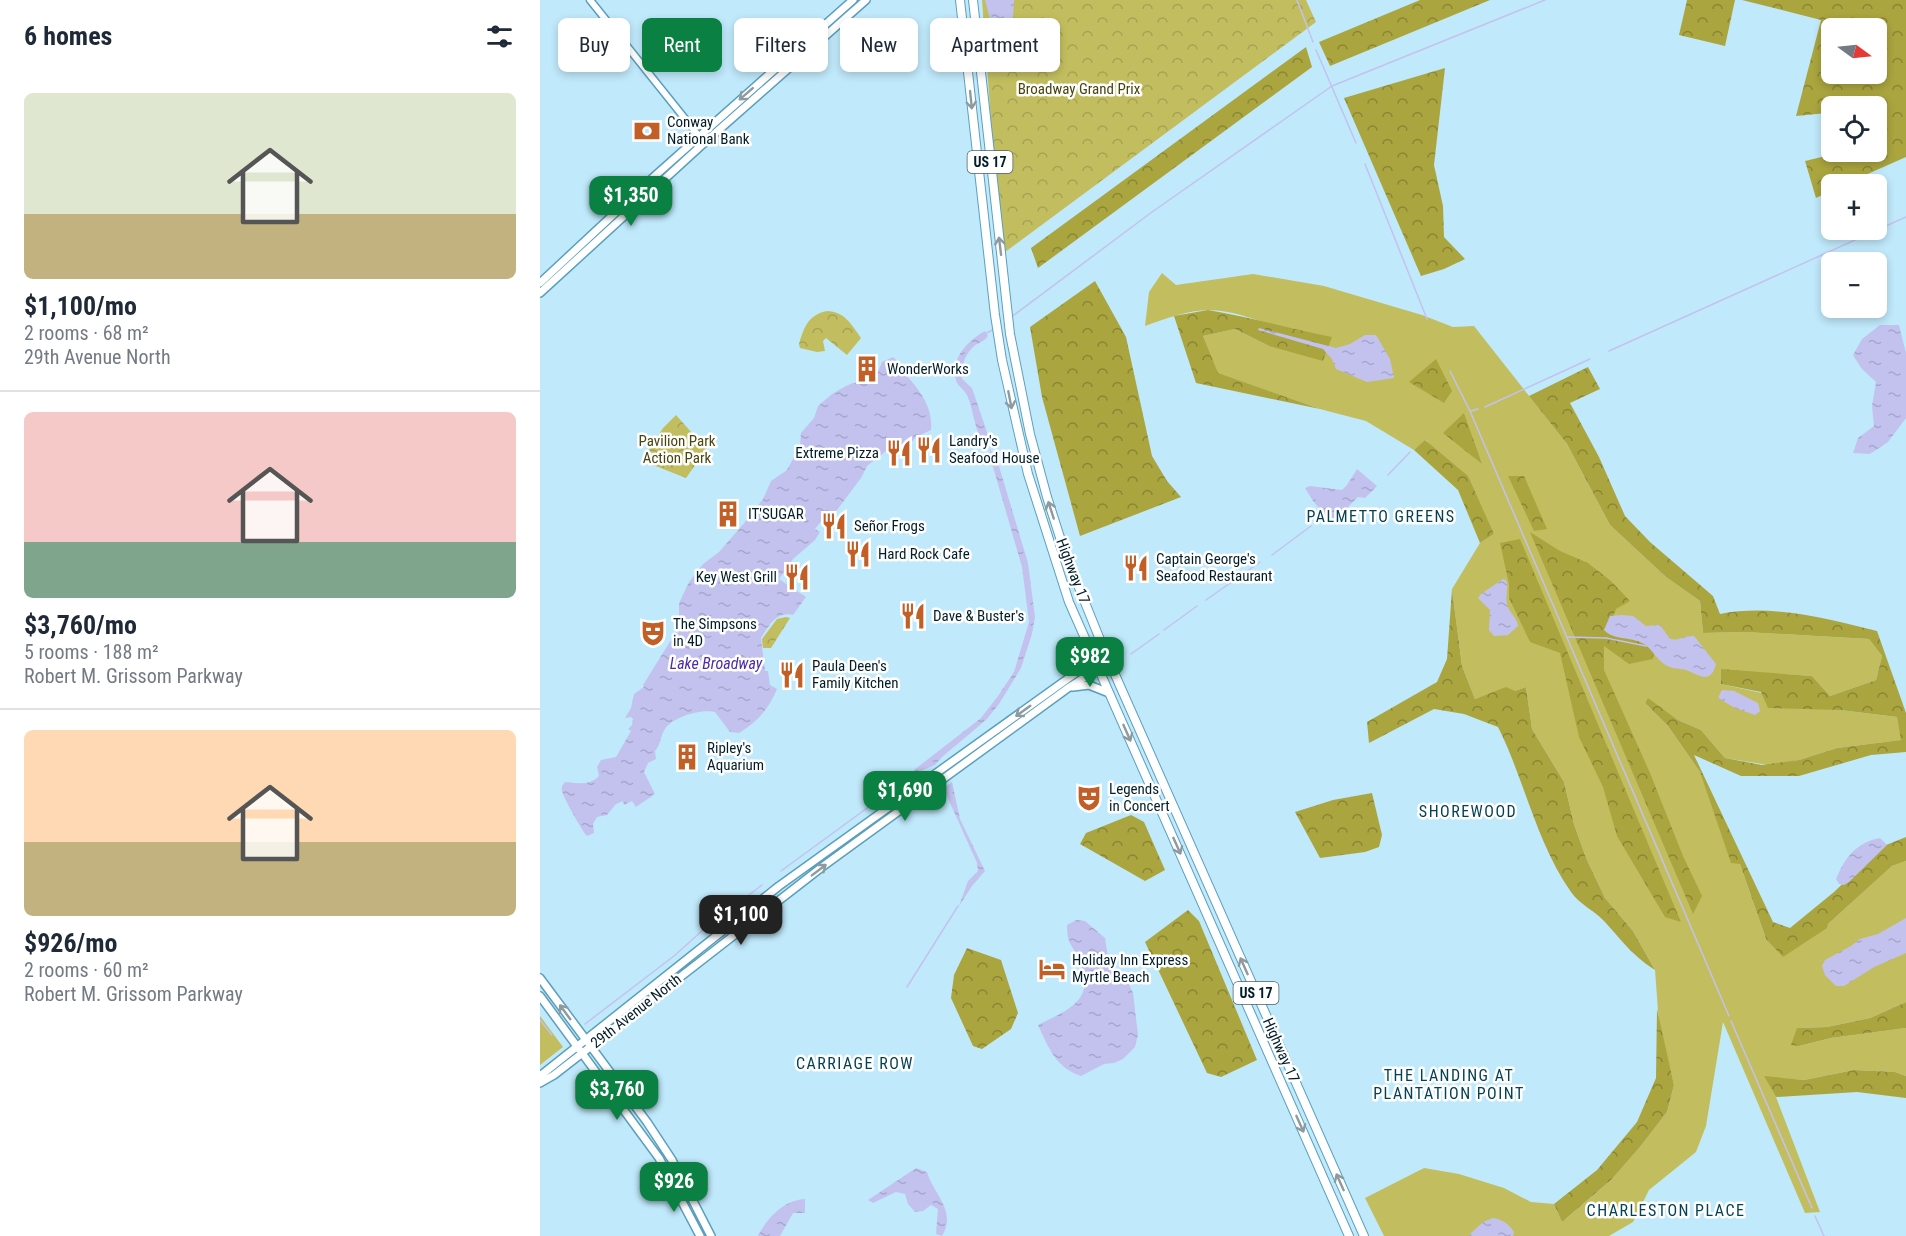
<!DOCTYPE html>
<meta charset="utf-8">
<style>
body{margin:0;font-family:"Roboto Condensed",sans-serif;background:#f2f2f3;color:#1f2937;height:100vh;display:flex;flex-direction:column;font-size:22px;white-space:nowrap}
*{box-sizing:border-box;margin:0}
p{font-size:20px;color:#747a83}
.icon{flex:none;width:33px;height:33px;fill:none;stroke:currentColor;stroke-width:2;stroke-linecap:round;stroke-linejoin:round}
.map{position:relative;flex:1;overflow:hidden}
.panel{display:flex;flex-direction:column;background:#fff;width:540px}
.panel>*{flex:none}
.top-card{position:absolute;left:18px;top:18px;width:570px;height:54px;display:flex;gap:12px}
.needle{width:39px;rotate:105deg}
.controls{position:absolute;left:1281px;top:18px;display:grid;gap:12px}
.controls a{display:grid;place-items:center;width:66px;height:66px;border-radius:9px;background:#fff;box-shadow:0 3px 9px #0003;font-size:30px}
.price{position:absolute;translate:-50% -51px;padding:0 14px;border-radius:12px;background:#0b8043;color:#fff;font-size:20px;line-height:39px;filter:drop-shadow(0 2px 3px #0008)}
.price::after{content:'';position:absolute;left:50%;top:36px;width:18px;height:14px;margin-left:-9px;background:inherit;clip-path:polygon(0 0,100% 0,50% 100%)}
.price.active{background:#222;color:#fff}
ul{padding:0;list-style:none}
li{display:grid;align-content:center;gap:12px;height:318px;padding:0 24px}
li+li{border-top:2px solid #e0e1e3}
li span{display:grid;place-items:center;height:186px;border-radius:9px;color:#555}
li>.icon{margin-inline-start:auto}
span .icon{width:108px;height:108px;fill:#fffc;stroke-width:1}
li b{font-size:26px}
h2{display:flex;justify-content:space-between;align-items:center;height:72px;padding:0 24px;font-size:26px}
.chip{padding:0 21px;border-radius:9px;background:#fff;box-shadow:0 3px 9px #0003;font-size:21px;line-height:54px}
.chip.active{background:#0b8043;color:#fff}
main{display:flex;flex:1;min-height:0}
.map>svg:first-child{display:block}
</style>
<main>
<section class="panel">
<h2>6 homes<svg class="icon" aria-label="filters" viewBox="0 0 24 24"><path d="M4 7h16M4 17h16"/><circle cx="9" cy="7" r="2"/><circle cx="15" cy="17" r="2"/></svg></h2>
<ul>
<li><span style="background:linear-gradient(#dfe7d0 65%,#c2b280 0)"><svg class="icon" aria-label="home" viewBox="0 0 24 24"><path d="M3 11l9-7 9 7M6 9v11h12V9"/></svg></span><div><b>$1,100/mo</b><p>2 rooms · 68 m²</p><p>29th Avenue North</p></div></li>
<li><span style="background:linear-gradient(#f6c9c9 70%,#7fa58c 0)"><svg class="icon" aria-label="home" viewBox="0 0 24 24"><path d="M3 11l9-7 9 7M6 9v11h12V9"/></svg></span><div><b>$3,760/mo</b><p>5 rooms · 188 m²</p><p>Robert M. Grissom Parkway</p></div></li>
<li><span style="background:linear-gradient(#ffd9b3 60%,#c2b280 0)"><svg class="icon" aria-label="home" viewBox="0 0 24 24"><path d="M3 11l9-7 9 7M6 9v11h12V9"/></svg></span><div><b>$926/mo</b><p>2 rooms · 60 m²</p><p>Robert M. Grissom Parkway</p></div></li>
</ul>
</section>
<div class="map">
<svg width="1366" height="1236" viewBox="0 0 1366 1236">
<defs>
<pattern id="forest-crowns" width="20" height="18" patternUnits="userSpaceOnUse" patternTransform="scale(1.5)"><rect width="20" height="18" fill="#aaa53e"/><path d="M2 6a3 3 0 1 1 6 0M12 15a3 3 0 1 1 6 0" fill="none" stroke="#888634"/></pattern>
<pattern id="park-crowns" width="20" height="18" patternUnits="userSpaceOnUse" patternTransform="scale(1.5)"><rect width="20" height="18" fill="#c2be5f"/><path d="M2 6a3 3 0 1 1 6 0M12 15a3 3 0 1 1 6 0" fill="none" stroke="#a5a353"/></pattern>
<pattern id="water-ripples" width="26" height="14" patternUnits="userSpaceOnUse" patternTransform="scale(1.5)"><rect width="26" height="14" fill="#c3c2ee"/><path d="M2 4q2-2 4 0t4 0M15 11q2-2 4 0t4 0" fill="none" stroke="#a6a6cc"/></pattern>
</defs>
<rect width="100%" height="100%" fill="#c0e9fb"/>
<!-- grass -->
<path fill="#c2be5f" d="M622,273L636,285L713,274L784,286L882,315L913,327L934,326L1027,444L1070,525L1126,577L1160,601L1163,633L1205,632L1329,639L1342,656L1336,680L1290,696L1272,676L1181,670V684L1300,710L1357,717L1362,740L1297,748L1259,760L1228,765L1185,758L1161,730L1138,720L1108,699L1105,703L1128,726L1160,772L1200,864L1226,939L1288,924L1352,866L1366,861V1002L1330,1018L1287,1027L1257,1028L1259,1046L1291,1038L1366,1028V1076L1355,1072L1314,1070L1264,1080L1225,1077L1236,1097L1280,1212L1265,1213L1183,1022L1166,1126L1156,1152L1109,1190L1093,1222L1069,1236H844L825,1198L884,1168L919,1174L964,1188L991,1202L1014,1204L1022,1222L1072,1179L1100,1147L1127,1112L1134,1085L1119,1024L1115,970L1093,931L1065,898L1046,858L1034,824L1024,782L992,729L986,687L975,691L960,690L935,699L922,666L912,589L940,543L954,534L886,440L874,450L826,421L780,409L677,373L663,336L695,329L729,346L733,325C713,319 690,310 669,310C648,310 625,319 605,326L609,292Z
M0,1016L23,1047L0,1065Z"/>
<!-- forest -->
<path fill="url(#forest-crowns)" fill-rule="evenodd" d="M880,0H950L790,66L779,42Z
M1147,0H1195L1185,46L1139,35Z
M1202,0H1366V157L1305,184H1292L1291,191L1276,198L1265,161L1290,155L1287,113L1256,116L1281,20ZM1292,28H1336V74H1292ZM1292,106H1336V152H1292Z
M766,47L772,67L498,268L491,248Z
M905,68L894,165L903,206L904,237L925,259L904,269L881,276L804,98Z
M555,281L586,337L612,456L627,481L641,497L540,536L502,397L490,327Z
M668,310C710,317 751,329 792,337L783,361L729,346L695,329L663,336L678,373L780,409L656,383L634,316Z
M896,359L912,391L904,403L869,382Z
M1048,367L1060,389L1030,403L1059,457L1085,516L1110,542L1173,596L1180,614C1232,604 1286,618 1337,631L1366,713V752L1331,755L1259,776H1201L1154,755L1233,922L1250,928L1294,892L1341,847L1366,837V861L1352,866L1288,924L1287,928L1243,957L1226,939L1200,864L1191,863L1160,772L1128,726L1105,703L1108,698L1138,720L1161,730L1185,758L1222,765L1259,760L1297,748L1361,740L1357,717L1300,710L1228,708L1221,692L1181,684V669L1272,676L1290,696L1336,680L1342,656L1329,639L1205,632L1163,633L1160,601L1126,577L1070,525L1027,444L989,396Z
M924,413L942,464L903,433Z
M885,440L928,476L954,534L940,543L918,490L874,450Z
M968,476H984L1007,529L994,531Z
M990,532L1020,551L1048,563L1071,581L1090,601L1076,609L1072,619L1115,643L1113,659L1089,664L1064,646V670L1110,773L1143,856L1162,896L1153,914Z
M980,539L1141,922L1125,917L1077,836L1063,787L1039,737L1020,653L990,642L969,598V584L960,543Z
M912,589L922,666L935,699L966,687L975,691L986,687L992,729L1024,782L1034,824L1046,858L1065,898L1093,931L1115,970C1092,955 1083,942 1065,922C1055,911 1039,904 1031,892C996,842 985,781 958,727L924,714L894,709L829,743L827,722L897,682L907,659Z
M832,793L842,835L839,847L825,852L780,858L755,812L793,800Z
M591,815L604,822L625,870L605,881L540,844L546,833Z
M648,910L659,921L717,1060L681,1077L667,1073L605,942Z
M427,948L461,960L478,1013L471,1029L442,1049L433,1046L411,998L414,975Z
M1366,1002V1028L1291,1038L1259,1046L1251,1045L1257,1028L1287,1027L1330,1018Z
M1117,1009L1134,1085L1127,1112L1100,1147L1072,1179L1022,1222L1014,1204L1057,1170L1097,1122L1116,1078Z
M1314,1070L1355,1072L1366,1076V1098L1317,1092L1236,1097L1224,1076L1264,1080Z"/>
<!-- park -->
<path fill="url(#park-crowns)" d="M442,0H766L776,22L461,255Z
M287,311C304,311 312,325 321,338L307,355L286,338L283,341L285,351L277,352L260,348L259,344C264,327 268,315 287,311Z
M136,415L159,441L168,447L146,478L108,463L113,453L108,451L123,428Z
M246,617L250,618L231,648H223L222,639L237,619Z"/>
<!-- water -->
<path fill="url(#water-ripples)" d="M445,0H474L472,32L479,51L470,62L463,63L456,58L454,34Z
M1340,325H1359L1366,353V418L1348,442L1330,454L1313,453L1318,438L1334,426L1332,406L1336,382L1321,368L1313,355L1322,339Z
M719,328L796,348L810,344L825,335H836L850,359L854,378L827,382L796,369L792,359L783,349L718,330Z
M445,331L448,336C443,343 438,342 433,347C423,357 422,366 422,379L432,388L448,435L441,440C434,425 433,409 427,395C424,389 417,386 416,380C410,359 428,340 445,331Z
M353,357C360,363 362,370 367,376C381,392 393,408 391,430L376,437L367,447L363,444H355L327,466L321,478L294,514L289,511L275,529L280,532L275,540L253,559L239,579L266,597L253,615C236,611 229,626 221,638L225,671H228L230,685L237,689C229,709 217,722 199,733L190,732L175,712C161,709 133,717 125,729C120,736 121,745 115,751L116,759L108,763L104,772L115,794L96,807L92,801L84,805L83,801L76,804L67,815L57,817L53,824L54,833L47,836C41,829 24,799 22,791C21,786 22,786 25,782C37,783 50,786 59,776L57,767L61,760L76,757L91,731L88,729L92,725L93,719L91,717L85,718L91,708L94,694L104,687L103,685L136,632L138,633L142,628L139,625V603L149,582L163,564L179,552L205,522L223,499L231,481L247,470L260,446L261,433L274,418L278,406L292,394L306,386L313,383L330,382L335,379L342,362Z
M454,457L458,463L488,563L495,617L492,634L481,668L459,704L446,720L402,757L395,765L376,773L374,770L441,718L458,696L474,672L489,622L482,567L451,460Z
M817,469L837,486L825,498L818,497L793,522H791L773,501L765,488L770,486L802,490L807,485Z
M963,579L966,580C969,587 965,596 967,604C969,613 977,617 978,626L968,635L954,636L949,630L950,610L938,598L941,594Z
M1082,615L1093,616L1106,626L1120,625L1130,639C1139,641 1145,635 1154,636L1176,664C1170,686 1158,674 1146,670C1139,668 1130,669 1124,664C1116,658 1111,648 1104,644C1091,636 1075,641 1064,630L1070,616Z
M1182,690L1194,691L1218,703L1220,711L1215,715L1195,708L1178,698Z
M412,782L420,819L445,871L432,886L419,906L428,881L438,871L437,863L406,794L405,787Z
M1340,838L1347,845L1309,882L1304,885L1299,884L1296,879C1305,858 1315,843 1340,838Z
M1366,918V953L1334,967L1304,986H1296L1285,975L1282,966L1285,960L1311,946L1320,939L1338,934Z
M536,920L545,921L565,938L568,957L579,975L588,982L593,993L598,1035L595,1047L583,1059L574,1063L564,1064L541,1076C515,1067 509,1048 498,1025C527,1010 558,1000 539,960C532,944 527,944 527,925Z
M376,1168L387,1172C394,1195 417,1211 402,1236L396,1234L398,1209L391,1205L383,1211L375,1212L368,1204L365,1194L356,1192L333,1203L328,1200Z
M265,1199V1213H253L240,1236H218C227,1218 244,1200 265,1199Z
M953,1218C963,1220 968,1223 974,1232L973,1236H928L943,1222Z"/>
<g fill="none" stroke-linecap="round" stroke-linejoin="round">
<!-- stream -->
<path stroke="#c3c2ee" stroke-width="1.5" d="M757,0L773,42
M776,50L816,143
M825,164L887,319
M470,318L612,212L792,86L1005,0
M445,334L454,329
M1069,351L1366,217
M910,371L930,411L1189,1016
M945,407L1050,359
M931,411L938,409
M450,450L453,460
M848,475L870,452
M732,555L771,526
M666,600L720,562
M624,630L657,606
M1028,637L1066,638L1106,646
M591,654L619,634
M241,871L360,784
M367,987L418,906
M0,1020L12,1035
M1191,1021L1272,1208
M45,1024L134,956L164,929L222,885
M1275,1216L1284,1236"/>
<!-- tertiary casing -->
<g stroke="#5aa0bc" stroke-width="9">
<path id="tertiary" d="M50,0L162,140"/>
</g>
<!-- secondary casing -->
<g stroke="#5aa0bc" stroke-width="10">
<path id="secondary" d="M0,283L117,174L313,0
M0,293L164,143L326,0
M533,687L549,685L569,693
M0,978L107,1122L132,1160L171,1236
M0,996L119,1158L160,1236
M0,1076L239,886L565,652
M0,1083L14,1075L282,867L528,688L569,662"/>
</g>
<!-- trunk casing -->
<g stroke="#5aa0bc" stroke-width="10">
<path id="trunk" d="M420,0L455,315L462,360L488,474L529,602L809,1236
M433,0L470,334L490,434L507,497L525,553L565,652L824,1236"/>
</g>
<!-- tertiary -->
<use href="#tertiary" stroke="#fff" stroke-width="6"/>
<!-- secondary -->
<use href="#secondary" stroke="#fff" stroke-width="7"/>
<!-- trunk -->
<use href="#trunk" stroke="#fff" stroke-width="8"/>
</g>
<!-- one-way arrows -->
<defs><path id="oneway-shaft" d="M-6 0H5M1.5-3L5.5 0L1.5 3" fill="none" stroke-width="1.6" stroke-linecap="round" stroke-linejoin="round" transform="scale(1.5)"/></defs>
<g stroke="#8d9a9f">
<use href="#oneway-shaft" transform="translate(206 94) rotate(139)"/>
<use href="#oneway-shaft" transform="translate(431 100) rotate(84)"/>
<use href="#oneway-shaft" transform="translate(460 246) rotate(-97)"/>
<use href="#oneway-shaft" transform="translate(470 400) rotate(79)"/>
<use href="#oneway-shaft" transform="translate(511 510) rotate(-108)"/>
<use href="#oneway-shaft" transform="translate(483 711) rotate(144)"/>
<use href="#oneway-shaft" transform="translate(587 733) rotate(66)"/>
<use href="#oneway-shaft" transform="translate(637 846) rotate(66)"/>
<use href="#oneway-shaft" transform="translate(279 870) rotate(-37)"/>
<use href="#oneway-shaft" transform="translate(704 966) rotate(-114)"/>
<use href="#oneway-shaft" transform="translate(25 1012) rotate(-126)"/>
<use href="#oneway-shaft" transform="translate(760 1124) rotate(66)"/>
<use href="#oneway-shaft" transform="translate(800 1182) rotate(-114)"/>
</g>
<!-- icons -->
<defs>
<g id="bank-bare" transform="scale(2.07)"><path d="M-6-4H6V4H-6ZM0-2.3a2.3 2.3 0 1 0 0 4.6a2.3 2.3 0 1 0 0-4.6Z" fill="#c25f27" stroke="#fff" stroke-width="2.5" paint-order="stroke"/></g>
<g id="building-bare" transform="scale(2.07)"><path d="M-4-6H4V6H1V3H-1V6H-4ZM-2.5-4.3h1.7v1.8h-1.7ZM.8-4.3h1.7v1.8H.8ZM-2.5-1h1.7V.8h-1.7ZM.8-1h1.7V.8H.8Z" fill="#c25f27" stroke="#fff" stroke-width="2.5" paint-order="stroke"/></g>
<g id="restaurant-bare" transform="scale(2.07)"><path d="M-5-6h1v4h1v-4h1v4h1v-4h1v5L-1.5 .5V6h-2V.5L-5-1ZM5-6V6H3V1.5H1.5Q1.5-4 5-6Z" fill="#c25f27" stroke="#fff" stroke-width="2.5" paint-order="stroke"/></g>
<g id="theatre-bare" transform="scale(2.07)"><path d="M-5-5.5Q0-4 5-5.5V0Q5 5 0 6Q-5 5-5 0ZM-3.3-2.5H-1v1.5H-3.3ZM1-2.5H3.3v1.5H1ZM-2.8 1Q0 5.5 2.8 1Z" fill="#c25f27" stroke="#fff" stroke-width="2.5" paint-order="stroke"/></g>
<g id="hotel-bare" transform="scale(2.07)"><path d="M-6-4.5h1.5V1H6V5H4.5V3h-9V5H-6ZM-4 0a1.8 1.8 0 1 1 3.6 0ZM.5 0V-2.5h3Q6-2.5 6 0Z" fill="#c25f27" stroke="#fff" stroke-width="2.5" paint-order="stroke"/></g>
</defs>
<g fill-rule="evenodd">
<use href="#bank-bare" x="107" y="131"/>
<use href="#building-bare" x="327" y="369"/>
<use href="#restaurant-bare" x="389" y="450"/>
<use href="#restaurant-bare" x="359" y="453"/>
<use href="#building-bare" x="188" y="514"/>
<use href="#restaurant-bare" x="294" y="526"/>
<use href="#restaurant-bare" x="318" y="554"/>
<use href="#restaurant-bare" x="596" y="568"/>
<use href="#restaurant-bare" x="257" y="577"/>
<use href="#restaurant-bare" x="373" y="616"/>
<use href="#theatre-bare" x="113" y="633"/>
<use href="#restaurant-bare" x="252" y="675"/>
<use href="#building-bare" x="147" y="757"/>
<use href="#theatre-bare" x="549" y="798"/>
<use href="#hotel-bare" x="512" y="969"/>
</g>
<g text-anchor="middle" stroke-width="5" stroke-linejoin="round" paint-order="stroke">
<!-- shield labels -->
<g fill="#fff" stroke="#4d6269" stroke-width="1.5">
<rect x="427.5" y="151" width="45" height="22" rx="4.5"/>
<rect x="693.5" y="982" width="45" height="22" rx="4.5"/>
</g>
<g font-size="14" font-weight="bold" fill="#011e29">
<text x="450" y="167">US 17</text>
<text x="716" y="998">US 17</text>
</g>
<!-- park labels -->
<g font-size="15" fill="#48450d" stroke="#fff">
<text x="539" y="94">Broadway Grand Prix</text>
<text x="137" y="446">Pavilion Park<tspan x="137" dy="17">Action Park</tspan></text>
</g>
<!-- poi labels -->
<g font-size="15" fill="#011e29" stroke="#fff" text-anchor="start">
<text x="127" y="127">Conway<tspan x="127" dy="17">National Bank</tspan></text>
<text x="347" y="374">WonderWorks</text>
<text x="409" y="446">Landry's<tspan x="409" dy="17">Seafood House</tspan></text>
<text x="339" y="458" text-anchor="end">Extreme Pizza</text>
<text x="208" y="519">IT'SUGAR</text>
<text x="314" y="531">Señor Frogs</text>
<text x="338" y="559">Hard Rock Cafe</text>
<text x="616" y="564">Captain George's<tspan x="616" dy="17">Seafood Restaurant</tspan></text>
<text x="237" y="582" text-anchor="end">Key West Grill</text>
<text x="393" y="621">Dave &amp; Buster's</text>
<text x="133" y="629">The Simpsons<tspan x="133" dy="17">in 4D</tspan></text>
<text x="272" y="671">Paula Deen's<tspan x="272" dy="17">Family Kitchen</tspan></text>
<text x="167" y="753">Ripley's<tspan x="167" dy="17">Aquarium</tspan></text>
<text x="569" y="794">Legends<tspan x="569" dy="17">in Concert</tspan></text>
<text x="532" y="965">Holiday Inn Express<tspan x="532" dy="17">Myrtle Beach</tspan></text>
</g>
<!-- street labels -->
<g font-size="15" fill="#011e29" stroke="#fff">
<text transform="translate(533 571) rotate(69)" y="5">Highway 17</text>
<text transform="translate(96 1011) rotate(-38)" y="5">29th Avenue North</text>
<text transform="translate(741 1050) rotate(66)" y="5">Highway 17</text>
</g>
<!-- neighbourhood labels -->
<g font-size="16" letter-spacing="1.5" fill="#034155" stroke="#fff">
<text x="841" y="522">PALMETTO GREENS</text>
<text x="928" y="817">SHOREWOOD</text>
<text x="315" y="1069">CARRIAGE ROW</text>
<text x="909" y="1081">THE LANDING AT<tspan x="909" dy="18">PLANTATION POINT</tspan></text>
<text x="1126" y="1216">CHARLESTON PLACE</text>
</g>
<!-- water labels -->
<g font-size="16" font-style="italic" fill="#4b2ba7" stroke="#fff">
<text x="176" y="669">Lake Broadway</text>
</g>
</g>
</svg>
<div class="controls">
<a><svg class="needle" viewBox="-14 -14 28 28"><path d="M0-13l5 13h-10z" fill="#e53935"/><path d="M0 13l5-13h-10z" fill="#747a83"/></svg></a>
<a><svg class="icon" aria-label="locate" viewBox="0 0 24 24"><circle cx="12" cy="12" r="6"/><path d="M12 2v4M12 18v4M2 12h4M18 12h4"/></svg></a>
<a>+</a>
<a>−</a>
</div>
<b class="price" style="left:91px;top:227px">$1,350</b>
<b class="price" style="left:550px;top:688px">$982</b>
<b class="price" style="left:365px;top:822px">$1,690</b>
<b class="price active" style="left:201px;top:946px">$1,100</b>
<b class="price" style="left:77px;top:1121px">$3,760</b>
<b class="price" style="left:134px;top:1213px">$926</b>
<div class="top-card">
<a class="chip">Buy</a>
<a class="chip active">Rent</a>
<a class="chip">Filters</a>
<a class="chip">New</a>
<a class="chip">Apartment</a>
</div>
</div>
</main>
